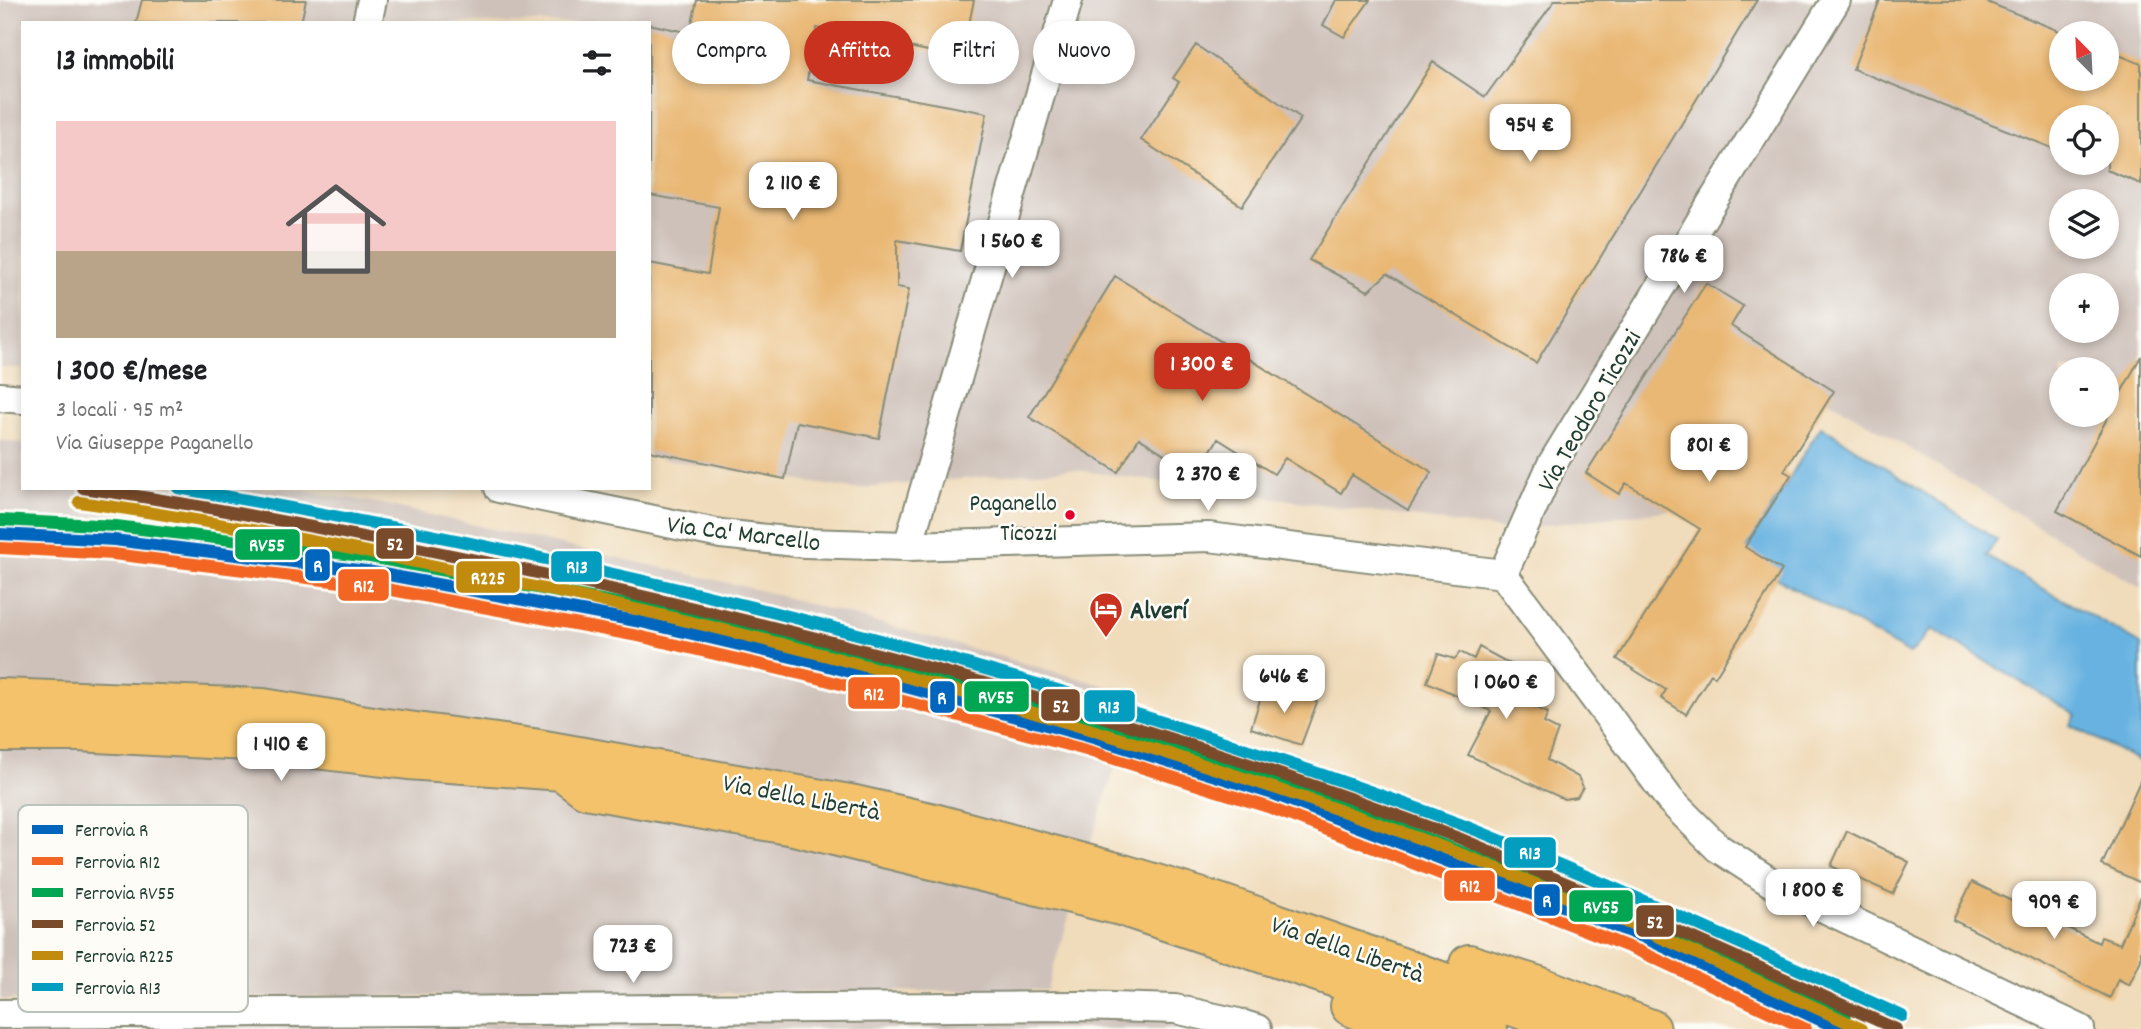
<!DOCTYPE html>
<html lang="it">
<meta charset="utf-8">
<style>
body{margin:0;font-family:Dekko,sans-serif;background:#f6f6f6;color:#202124;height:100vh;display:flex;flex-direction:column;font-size:26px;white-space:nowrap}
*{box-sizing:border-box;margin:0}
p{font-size:23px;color:#757577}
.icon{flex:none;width:38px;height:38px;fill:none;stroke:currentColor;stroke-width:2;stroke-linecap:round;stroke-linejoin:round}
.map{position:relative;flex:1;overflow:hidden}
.details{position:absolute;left:21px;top:21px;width:630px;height:469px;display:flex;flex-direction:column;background:#fff;border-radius:0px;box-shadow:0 4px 10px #0003}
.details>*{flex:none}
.hud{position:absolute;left:672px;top:21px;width:665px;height:63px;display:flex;gap:14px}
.needle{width:46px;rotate:336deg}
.fabs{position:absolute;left:2049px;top:21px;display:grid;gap:14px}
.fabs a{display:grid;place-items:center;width:70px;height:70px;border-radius:50%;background:#fff;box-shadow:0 4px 10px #0003;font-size:35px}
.price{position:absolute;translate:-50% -60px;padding:0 16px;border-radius:14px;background:#fff;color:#222;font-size:23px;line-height:46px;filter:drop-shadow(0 2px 4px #0008)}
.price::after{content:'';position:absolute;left:50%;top:42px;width:21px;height:16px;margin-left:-10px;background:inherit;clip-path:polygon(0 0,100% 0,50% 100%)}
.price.selected{background:#c8321e;color:#fff}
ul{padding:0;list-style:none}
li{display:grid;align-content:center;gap:14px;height:371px;padding:0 35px}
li+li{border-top:2px solid #e0e0e0}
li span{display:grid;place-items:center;height:217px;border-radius:0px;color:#555}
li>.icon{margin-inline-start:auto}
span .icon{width:126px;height:126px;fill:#fffc;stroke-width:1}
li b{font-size:30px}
h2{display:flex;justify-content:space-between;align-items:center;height:84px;padding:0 35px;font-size:30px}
.pill{padding:0 24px;border-radius:32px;background:#fff;box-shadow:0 4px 10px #0003;font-size:24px;line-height:63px}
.pill.selected{background:#c8321e;color:#fff}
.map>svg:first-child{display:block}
</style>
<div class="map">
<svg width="2141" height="1029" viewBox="0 0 2141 1029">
<rect width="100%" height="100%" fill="#fdfcf7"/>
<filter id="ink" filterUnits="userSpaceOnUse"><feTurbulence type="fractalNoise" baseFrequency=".0143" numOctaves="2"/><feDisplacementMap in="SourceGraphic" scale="14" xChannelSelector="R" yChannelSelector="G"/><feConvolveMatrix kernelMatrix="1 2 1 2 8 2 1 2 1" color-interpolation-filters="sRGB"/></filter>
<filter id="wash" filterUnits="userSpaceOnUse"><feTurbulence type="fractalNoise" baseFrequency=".00686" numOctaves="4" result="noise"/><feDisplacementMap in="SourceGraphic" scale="28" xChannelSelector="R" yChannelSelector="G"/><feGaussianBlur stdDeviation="1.57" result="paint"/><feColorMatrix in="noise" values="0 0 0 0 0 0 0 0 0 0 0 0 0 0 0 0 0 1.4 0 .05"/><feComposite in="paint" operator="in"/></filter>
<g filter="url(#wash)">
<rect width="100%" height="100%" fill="#f0dcbb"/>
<!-- industrial -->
<path fill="#cec1ba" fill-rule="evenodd" d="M0,0H2141V588L1822,396L1749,501L1504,530L1069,469L852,489L649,457V23H23V369L0,367ZM2062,33H2107V79H2062ZM2062,117H2107V163H2062ZM2062,201H2107V247H2062ZM2062,285H2107V331H2062ZM2062,369H2107V415H2062Z
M0,440L23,444V488H287L378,503L759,590L1139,695L1093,836L1047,990L0,1000Z
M1119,1017L1174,1020L1213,1029H0V1026Z"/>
<!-- water -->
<path fill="#68b2e1" stroke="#44788a" stroke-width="2" d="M1821,426L1997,540L1986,556L2141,644V762L2070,725L2076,715L1932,629L1910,654L1741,558Z"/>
<g id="blocks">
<!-- building -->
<path fill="#e9b875" d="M142,0H306L301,23H136Z
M697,0H974L962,58L817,28L807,80L987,113L960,251L897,240V287L909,289L879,438L797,422L785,479L649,451V263L708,274L719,207L649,195V24L690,33Z
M1336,0H1370L1344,37L1323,25Z
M1555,0H1757L1536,363L1387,274L1368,291L1309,260L1433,62L1485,97Z
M1880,0H1982L2062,32V79H2107V50L2141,64V184L2107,170V117H2062V152L1853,69Z
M1196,45L1301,118L1242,206L1141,140L1179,82L1173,78Z
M1115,276L1432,472L1408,510L1352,475L1341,493L1285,458L1274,474L1218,439L1196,474L1139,438L1118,472L1029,417Z
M1706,283L1743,306L1731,326L1834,391L1784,471L1791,475L1745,547L1782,570L1715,677L1711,674L1686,714L1661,698L1666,690L1617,659L1700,529L1626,483L1619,494L1586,473Z
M2141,356V556L2057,511Z
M1479,647L1514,666L1509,678L1524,684L1521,690L1537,697L1533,706L1548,713L1544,723L1558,730L1547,760L1578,777L1583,787L1577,797L1564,799L1468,755L1491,711L1427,682L1438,654L1455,659L1460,652L1474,659Z
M1265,684L1317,702L1301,745L1251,728Z
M2141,779V883L2102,865Z
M1847,831L1909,862L1893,894L1831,866Z
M1972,882L2099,943L2101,937L2120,944L2141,896V960L2129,985L2118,979L2110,998L1953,920Z"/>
</g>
</g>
<g filter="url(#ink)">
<use href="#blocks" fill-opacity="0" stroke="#888c78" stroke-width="2"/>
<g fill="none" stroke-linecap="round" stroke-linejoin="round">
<!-- street casing -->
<g stroke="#888c78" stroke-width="32">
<path id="street" d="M367,23L372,0
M0,397L23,399
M499,488L721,534L805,543L908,546L1209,537L1503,574L1670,800L1718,848L1775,885L2080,1029
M908,546L1068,0
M1503,574L1552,464L1836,0
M0,1014L1081,1006L1175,1009L1238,1023L1257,1029"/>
</g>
<!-- highway casing -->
<g stroke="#888c78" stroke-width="42">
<path id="highway" d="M0,698L263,708L379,727L533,748L855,805L934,823L1120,873L1219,903L1577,1029
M0,732H78L247,741L408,760L562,771L586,789L794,826L1121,906L1488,1029
M1469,964L1539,986L1651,1029
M1350,1006L1403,1029"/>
</g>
<!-- street -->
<use href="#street" stroke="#fff" stroke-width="28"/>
<!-- highway -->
<use href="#highway" stroke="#f3c26a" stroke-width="38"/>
<!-- rail-1 casing -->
<g stroke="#fdfcf7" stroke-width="18">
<path id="rail-1" d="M0,534L114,540L367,571L641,622L821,664L1090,737L1273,794L1645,938L1839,1029"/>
</g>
<!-- rail-2 casing -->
<g stroke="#fdfcf7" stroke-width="18">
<path id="rail-2" d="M0,548L113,554L365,585L638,636L818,678L1086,750L1268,807L1639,951L1806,1029"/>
</g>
<!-- rail-3 casing -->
<g stroke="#fdfcf7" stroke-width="18">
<path id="rail-3" d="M1,520L116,526L370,557L644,608L825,650L1094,723L1278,781L1650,925L1845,1016"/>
</g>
<!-- rail-4 casing -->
<g stroke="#fdfcf7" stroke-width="18">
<path id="rail-4" d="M83,488C225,508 365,537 505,566C828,634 1150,721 1459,838C1488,850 1517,863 1547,875C1664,924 1780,976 1896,1029"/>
</g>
<!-- rail-5 casing -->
<g stroke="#fdfcf7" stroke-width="18">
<path id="rail-5" d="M79,502C225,522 369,552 512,582C727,627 938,682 1147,747C1252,780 1356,814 1458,853C1595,906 1729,968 1862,1029"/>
</g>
<!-- rail-6 casing -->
<g stroke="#fdfcf7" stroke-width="18">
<path id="rail-6" d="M178,488C614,562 1046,670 1460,824C1491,836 1522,849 1553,862C1670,911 1786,964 1902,1016"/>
</g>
<!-- rail-1 -->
<use href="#rail-1" stroke="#0065bd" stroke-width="12"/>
<!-- rail-2 -->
<use href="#rail-2" stroke="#f26522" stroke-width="12"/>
<!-- rail-3 -->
<use href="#rail-3" stroke="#00a651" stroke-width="12"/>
<!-- rail-4 -->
<use href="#rail-4" stroke="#7a4b2a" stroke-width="12"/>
<!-- rail-5 -->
<use href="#rail-5" stroke="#c18c0d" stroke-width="12"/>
<!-- rail-6 -->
<use href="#rail-6" stroke="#039ebf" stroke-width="12"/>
</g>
</g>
<!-- icons -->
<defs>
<g id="hotel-pin" transform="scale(1.75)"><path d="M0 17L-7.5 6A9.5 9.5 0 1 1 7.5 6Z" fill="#c8321e" stroke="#fdfcf7"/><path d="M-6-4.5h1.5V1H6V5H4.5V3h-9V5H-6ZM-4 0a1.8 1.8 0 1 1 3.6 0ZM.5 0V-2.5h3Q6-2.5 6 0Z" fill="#fff"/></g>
</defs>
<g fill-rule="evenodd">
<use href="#hotel-pin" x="1106" y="609"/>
</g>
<!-- markers -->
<circle fill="#e4002b" stroke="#fdfcf7" stroke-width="2.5" cx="1070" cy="515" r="6"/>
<g text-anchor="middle" stroke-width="5" stroke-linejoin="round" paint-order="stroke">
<!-- bus labels -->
<g font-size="24" fill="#1f3d34" stroke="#fdfcf7" text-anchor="end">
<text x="1057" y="510">Paganello<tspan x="1057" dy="30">Ticozzi</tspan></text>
</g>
<!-- street labels -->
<g font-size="26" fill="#1f3d34" stroke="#fdfcf7">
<text transform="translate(1588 410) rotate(-60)" y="9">Via Teodoro Ticozzi</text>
<text transform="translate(744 532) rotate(7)" y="9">Via Ca' Marcello</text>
<text transform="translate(802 796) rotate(11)" y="9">Via della Libertà</text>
<text transform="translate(1348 948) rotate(19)" y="9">Via della Libertà</text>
</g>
<!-- poi labels -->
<g font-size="26" font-weight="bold" fill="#1f3d34" stroke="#fdfcf7" text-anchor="start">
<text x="1130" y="618">Alverí</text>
</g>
</g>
<!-- legend -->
<rect x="18" y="805" width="230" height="207" rx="10" fill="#fdfcf7" stroke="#bac3bc" stroke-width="2"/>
<rect x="32" y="825" width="31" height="9" fill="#0065bd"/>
<rect x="32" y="857" width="31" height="8" fill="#f26522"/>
<rect x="32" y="888" width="31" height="9" fill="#00a651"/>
<rect x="32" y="920" width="31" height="8" fill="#7a4b2a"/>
<rect x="32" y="951" width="31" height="9" fill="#c18c0d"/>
<rect x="32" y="983" width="31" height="8" fill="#039ebf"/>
<g font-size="19" fill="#1f3d34">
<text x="75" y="836">Ferrovia R</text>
<text x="75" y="868">Ferrovia R12</text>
<text x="75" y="899">Ferrovia RV55</text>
<text x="75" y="931">Ferrovia 52</text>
<text x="75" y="962">Ferrovia R225</text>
<text x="75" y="994">Ferrovia R13</text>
</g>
<g stroke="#fdfcf7" stroke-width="2.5">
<rect x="375" y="527" width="40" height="33" rx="7" fill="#7a4b2a"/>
<rect x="234" y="528" width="67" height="33" rx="7" fill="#00a651"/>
<rect x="304" y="548" width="27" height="34" rx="7" fill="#0065bd"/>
<rect x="550" y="550" width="53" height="33" rx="7" fill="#039ebf"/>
<rect x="455" y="560" width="66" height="34" rx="7" fill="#c18c0d"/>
<rect x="337" y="568" width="53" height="34" rx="7" fill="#f26522"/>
<rect x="847" y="676" width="54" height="34" rx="7" fill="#f26522"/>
<rect x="963" y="680" width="67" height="33" rx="7" fill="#00a651"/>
<rect x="929" y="680" width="27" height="34" rx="7" fill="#0065bd"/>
<rect x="1040" y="688" width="41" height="34" rx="7" fill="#7a4b2a"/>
<rect x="1083" y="689" width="53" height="34" rx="7" fill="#039ebf"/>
<rect x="1503" y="836" width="54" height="33" rx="7" fill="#039ebf"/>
<rect x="1443" y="869" width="53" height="33" rx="7" fill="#f26522"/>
<rect x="1533" y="883" width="28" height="34" rx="7" fill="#0065bd"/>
<rect x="1568" y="889" width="66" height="34" rx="7" fill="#00a651"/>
<rect x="1635" y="904" width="40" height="34" rx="7" fill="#7a4b2a"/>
</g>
<g font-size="19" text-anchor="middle" font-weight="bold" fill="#fff">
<text x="395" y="550">52</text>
<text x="267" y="551">RV55</text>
<text x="318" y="572">R</text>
<text x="577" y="573">R13</text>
<text x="488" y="584">R225</text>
<text x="364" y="592">R12</text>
<text x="874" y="700">R12</text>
<text x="996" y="703">RV55</text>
<text x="942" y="704">R</text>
<text x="1061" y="712">52</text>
<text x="1109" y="713">R13</text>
<text x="1530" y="859">R13</text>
<text x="1470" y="892">R12</text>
<text x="1547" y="907">R</text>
<text x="1601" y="913">RV55</text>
<text x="1655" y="928">52</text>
</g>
</svg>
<div class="fabs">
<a><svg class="needle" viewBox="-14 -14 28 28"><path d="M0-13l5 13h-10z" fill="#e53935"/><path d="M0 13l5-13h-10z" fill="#757577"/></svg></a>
<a><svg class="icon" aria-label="locate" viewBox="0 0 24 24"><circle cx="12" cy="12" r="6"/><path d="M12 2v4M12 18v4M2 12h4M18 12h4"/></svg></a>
<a><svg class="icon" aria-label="layers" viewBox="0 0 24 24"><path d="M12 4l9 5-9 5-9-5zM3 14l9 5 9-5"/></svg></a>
<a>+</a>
<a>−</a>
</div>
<b class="price" style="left:1530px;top:164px">954 €</b>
<b class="price" style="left:793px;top:222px">2 110 €</b>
<b class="price" style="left:1012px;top:280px">1 560 €</b>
<b class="price" style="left:1684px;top:295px">786 €</b>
<b class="price selected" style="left:1202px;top:403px">1 300 €</b>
<b class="price" style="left:1709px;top:484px">801 €</b>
<b class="price" style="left:1208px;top:513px">2 370 €</b>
<b class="price" style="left:1284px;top:715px">646 €</b>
<b class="price" style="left:1506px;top:721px">1 060 €</b>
<b class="price" style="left:281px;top:783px">1 410 €</b>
<b class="price" style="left:1813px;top:929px">1 800 €</b>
<b class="price" style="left:2054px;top:941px">909 €</b>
<b class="price" style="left:633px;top:985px">723 €</b>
<div class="hud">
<a class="pill">Compra</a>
<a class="pill selected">Affitta</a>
<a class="pill">Filtri</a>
<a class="pill">Nuovo</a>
</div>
<section class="details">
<h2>13 immobili<svg class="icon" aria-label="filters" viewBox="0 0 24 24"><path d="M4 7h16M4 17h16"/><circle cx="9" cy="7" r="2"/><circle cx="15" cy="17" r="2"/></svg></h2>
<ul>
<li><span style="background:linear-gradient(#f6c9c9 60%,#b9a48a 0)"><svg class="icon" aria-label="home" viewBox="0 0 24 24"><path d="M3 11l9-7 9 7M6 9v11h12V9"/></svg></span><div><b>1 300 €/mese</b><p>3 locali · 95 m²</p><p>Via Giuseppe Paganello</p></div></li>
</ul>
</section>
</div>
